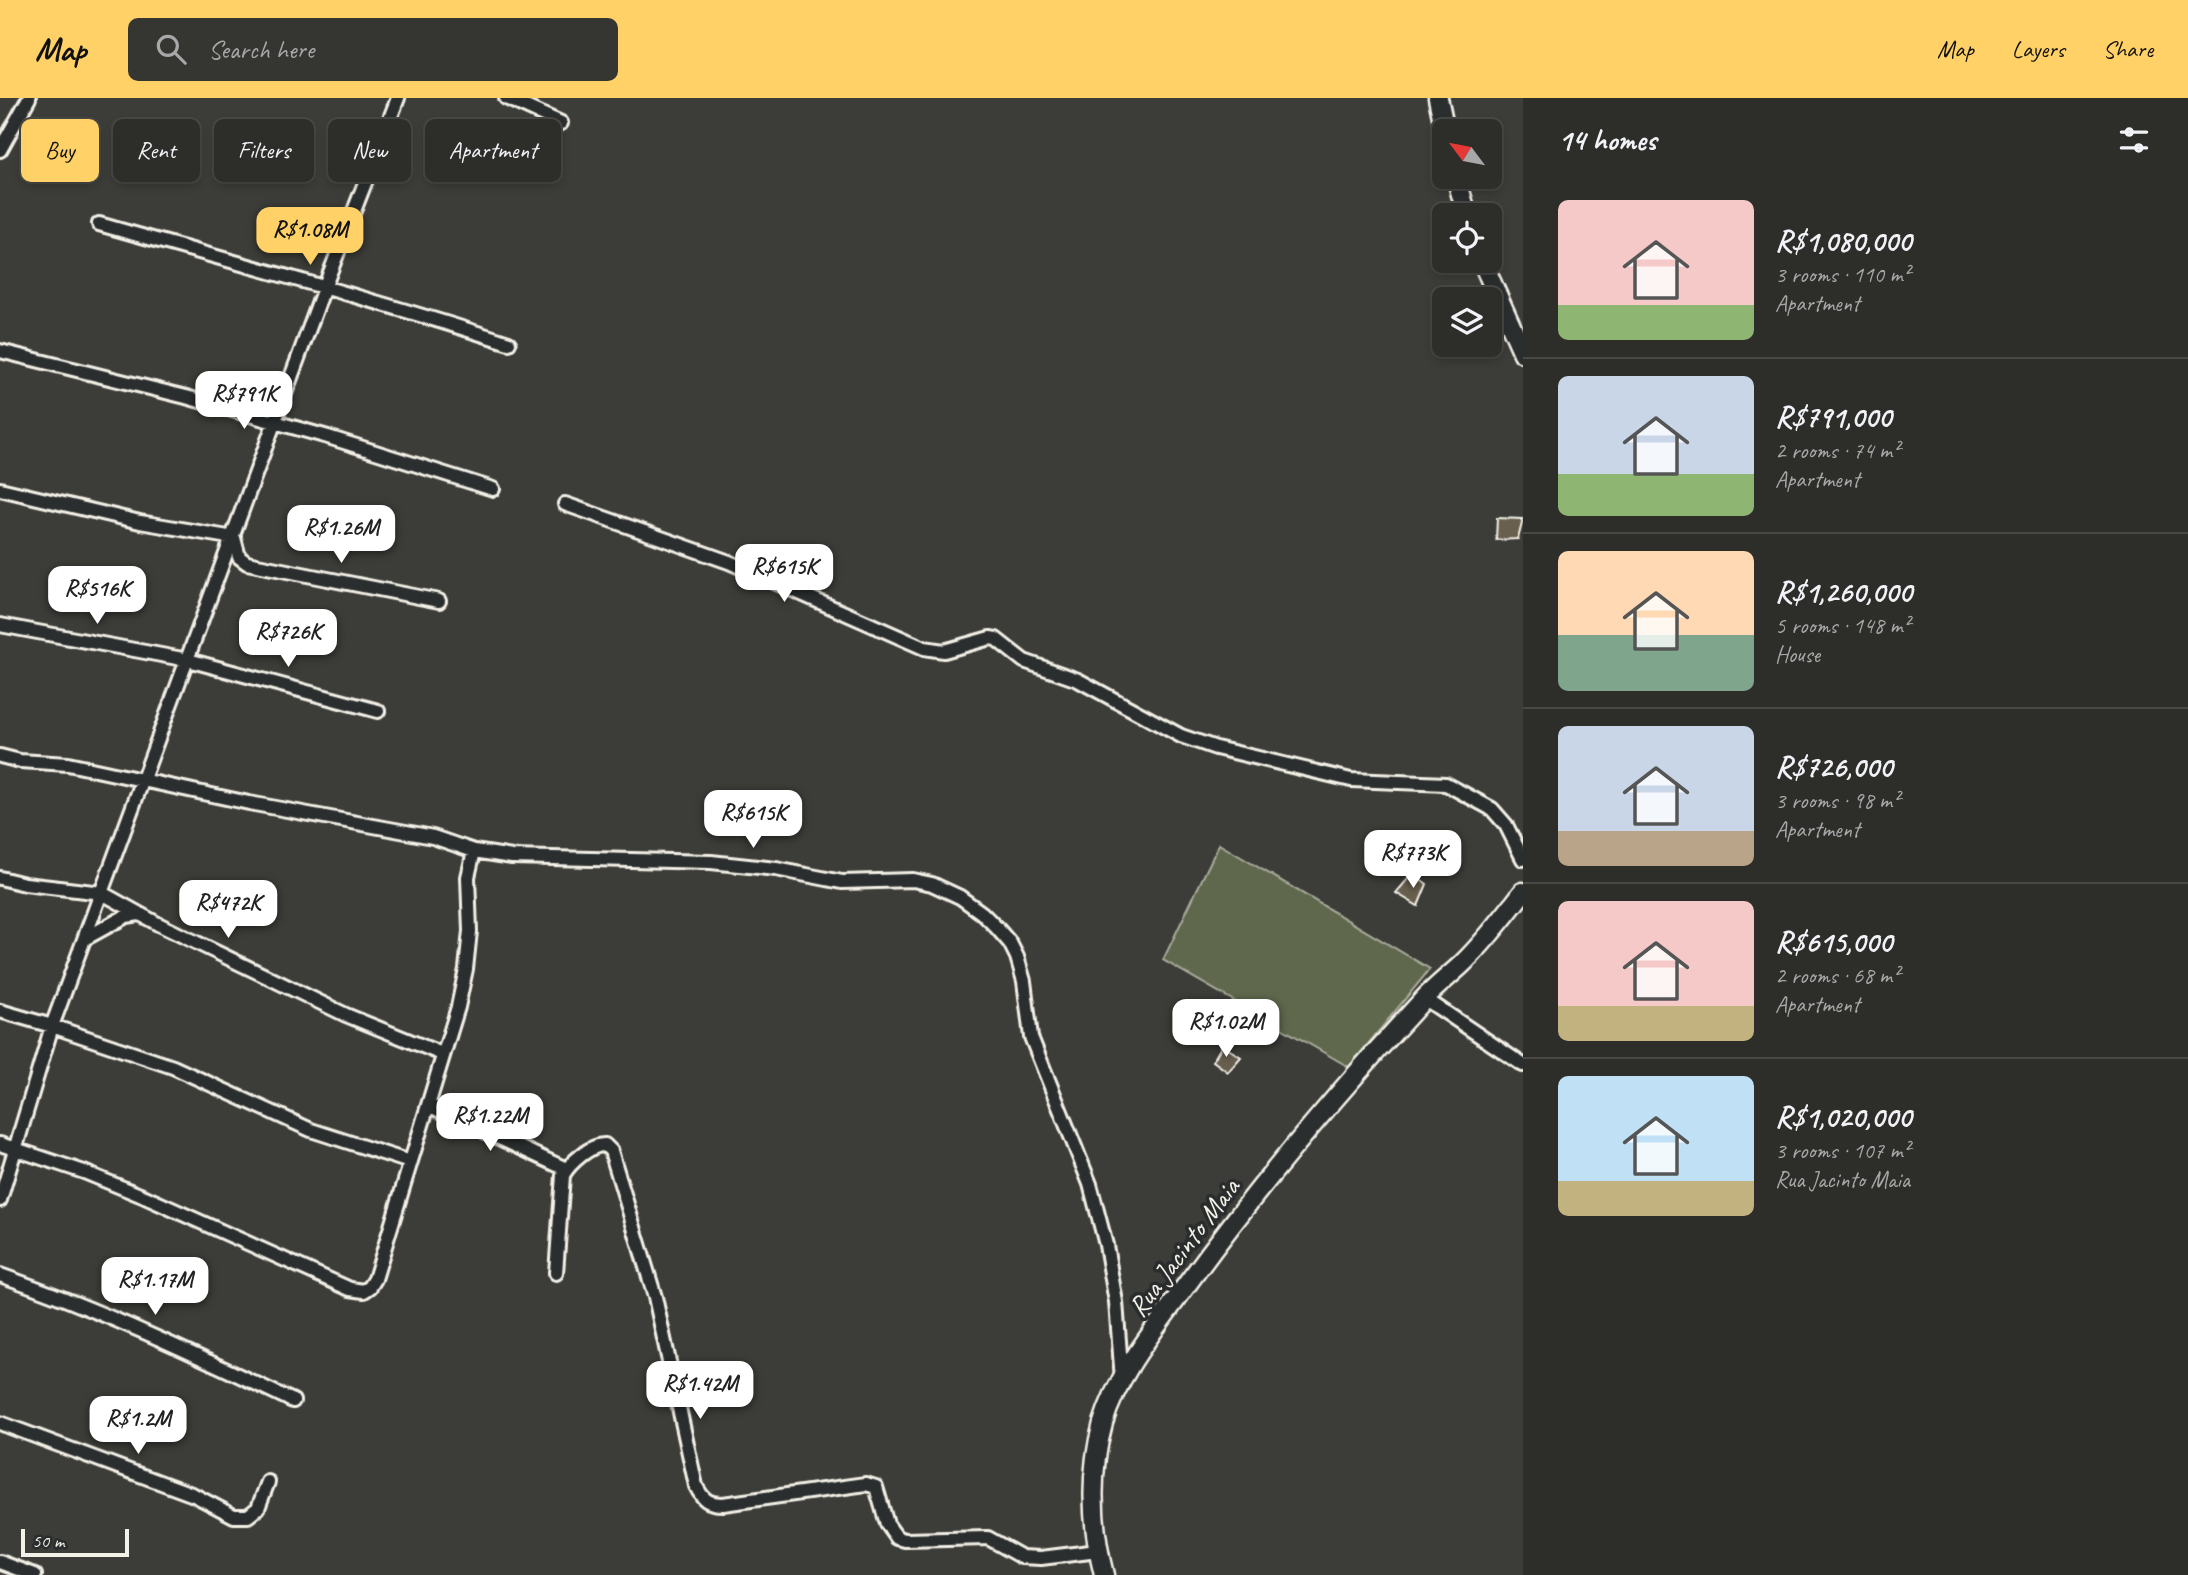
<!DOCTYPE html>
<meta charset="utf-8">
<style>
body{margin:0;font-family:Caveat,sans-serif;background:#353532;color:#f1f3f6;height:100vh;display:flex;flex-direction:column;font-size:26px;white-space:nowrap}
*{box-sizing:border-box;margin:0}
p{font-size:23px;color:#a7a8a8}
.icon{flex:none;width:38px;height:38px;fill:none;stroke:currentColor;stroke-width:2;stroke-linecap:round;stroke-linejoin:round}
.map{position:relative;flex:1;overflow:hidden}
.side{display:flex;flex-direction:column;background:#2d2d2a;width:665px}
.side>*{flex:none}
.top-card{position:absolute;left:21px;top:21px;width:665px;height:63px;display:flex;gap:14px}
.needle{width:46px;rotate:302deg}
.fabs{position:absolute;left:1432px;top:21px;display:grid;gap:14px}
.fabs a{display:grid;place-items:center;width:70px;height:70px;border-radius:10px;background:#2d2d2a;box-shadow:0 4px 10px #0003,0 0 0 2px #484947;font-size:35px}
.scale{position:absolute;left:21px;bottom:18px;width:108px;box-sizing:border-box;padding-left:7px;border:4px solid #f4f1e8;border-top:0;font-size:19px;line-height:24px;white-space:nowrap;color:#f4f1e8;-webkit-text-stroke:5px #2a2d2e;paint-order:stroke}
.price{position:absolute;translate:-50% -60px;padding:0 16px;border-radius:14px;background:#fff;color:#222;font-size:23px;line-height:46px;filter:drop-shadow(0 2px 4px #0008)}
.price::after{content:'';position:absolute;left:50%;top:42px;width:21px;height:16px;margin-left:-10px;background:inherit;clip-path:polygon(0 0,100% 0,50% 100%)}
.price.on{background:#ffd166;color:#111}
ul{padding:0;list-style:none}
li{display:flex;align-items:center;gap:21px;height:175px;padding:0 35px}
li+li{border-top:2px solid #484947}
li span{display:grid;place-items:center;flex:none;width:196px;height:140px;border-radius:10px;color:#555}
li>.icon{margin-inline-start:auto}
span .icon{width:84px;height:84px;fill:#fffc;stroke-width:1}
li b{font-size:30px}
h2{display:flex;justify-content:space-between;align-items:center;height:84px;padding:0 35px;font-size:30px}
.tag{padding:0 24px;border-radius:10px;background:#2d2d2a;box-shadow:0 4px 10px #0003,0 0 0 2px #484947;font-size:24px;line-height:63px}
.tag.on{background:#ffd166;color:#111}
header{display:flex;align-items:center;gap:42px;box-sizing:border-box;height:98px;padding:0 35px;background:#ffd166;color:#111}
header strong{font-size:33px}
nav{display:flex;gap:38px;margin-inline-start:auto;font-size:24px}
.search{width:490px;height:63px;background:#353532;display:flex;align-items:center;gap:18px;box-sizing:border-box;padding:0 24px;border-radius:10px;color:#a7a8a8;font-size:26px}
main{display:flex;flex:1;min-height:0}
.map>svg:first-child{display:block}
</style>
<header>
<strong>Map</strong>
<div class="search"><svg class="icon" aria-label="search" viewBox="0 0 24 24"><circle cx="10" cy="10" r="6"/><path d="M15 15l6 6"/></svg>Search here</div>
<nav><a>Map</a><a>Layers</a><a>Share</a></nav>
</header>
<main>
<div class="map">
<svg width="1523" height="1477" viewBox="0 0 1523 1477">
<rect width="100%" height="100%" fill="#3c3c38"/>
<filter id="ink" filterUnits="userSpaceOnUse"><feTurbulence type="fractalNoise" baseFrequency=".0143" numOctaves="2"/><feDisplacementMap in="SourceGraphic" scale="14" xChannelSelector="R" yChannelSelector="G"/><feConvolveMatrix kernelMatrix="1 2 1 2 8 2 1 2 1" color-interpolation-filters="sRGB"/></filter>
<g filter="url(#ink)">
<!-- green -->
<path fill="#5f684e" stroke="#aaac9b" stroke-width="2" d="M1219,746L1430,871L1349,969L1163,862Z"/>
<!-- building -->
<path fill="#675e4f" stroke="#f4f1e8" stroke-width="2" d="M1497,420L1523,421L1518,441L1496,442Z
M1413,775L1427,786L1418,808L1396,795Z
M1222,947L1241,959L1228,974L1213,963Z"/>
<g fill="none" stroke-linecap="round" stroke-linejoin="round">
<!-- street casing -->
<g stroke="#f4f1e8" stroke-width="18">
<path id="street" d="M506,0L561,25
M0,52L29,0
M99,126C236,165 374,201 509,245
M0,253L186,299L328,339L493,391
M0,391L140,424L234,440L239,459L247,465L439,503
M565,406L729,464L924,550L944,553L990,540L996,541L1024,563L1078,582L1181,638L1216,650L1351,682L1446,686L1492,711L1506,727L1523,761
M0,527L188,562L378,613
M0,658L20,663L68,666L249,705L433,739L474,753L512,759L711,764L776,771L842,784L913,782L932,786L960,799L982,815L997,830L1010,845L1017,859L1024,883L1031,939L1090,1086L1106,1147L1116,1204L1122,1282
M0,780L25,786L102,795L158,826L346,917L442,956
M86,840L126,818L139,816
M1424,900L1523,967
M0,913L52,928L173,969L311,1032L410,1064
M428,1007L566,1071
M0,1046L84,1074L145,1099L350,1191L364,1193L370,1189L375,1181L458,909L466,871L470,833L468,779L474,753
M0,1102L52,928L324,190L398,0
M556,1175L563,1077C570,1065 591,1046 605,1047L611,1053L655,1199L696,1388C703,1402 708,1406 723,1406L866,1386L876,1389L887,1426L897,1440L905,1442L988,1440L1022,1459L1041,1460L1098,1453
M0,1177C101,1212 196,1257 293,1303
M0,1325L194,1397L234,1418H248L258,1410L268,1384
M0,1464L35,1477"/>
</g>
<!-- secondary casing -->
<g stroke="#f4f1e8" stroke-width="23">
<path id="secondary" d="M1438,0L1445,33
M1456,79L1467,117
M1482,163L1523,255
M1104,1477C1091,1426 1089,1376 1103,1325C1118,1275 1155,1231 1185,1189C1258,1088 1338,994 1422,903C1434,890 1448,879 1461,867C1484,845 1504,819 1523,794"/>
</g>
<!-- street -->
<use href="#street" stroke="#2a2d2e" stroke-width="12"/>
<!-- secondary -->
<use href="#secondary" stroke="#2a2d2e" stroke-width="18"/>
</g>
</g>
<g text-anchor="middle" stroke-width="7" stroke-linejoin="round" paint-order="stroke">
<!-- street labels -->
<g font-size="28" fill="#f4f1e8" stroke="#2a2d2e">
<text transform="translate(1183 1149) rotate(-53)" y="10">Rua Jacinto Maia</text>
</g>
</g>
</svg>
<div class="fabs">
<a><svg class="needle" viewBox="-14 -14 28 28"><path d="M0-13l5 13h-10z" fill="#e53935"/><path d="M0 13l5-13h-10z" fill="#a7a8a8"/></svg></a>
<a><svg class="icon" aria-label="locate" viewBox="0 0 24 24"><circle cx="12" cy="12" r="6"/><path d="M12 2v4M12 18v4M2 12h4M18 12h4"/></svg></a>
<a><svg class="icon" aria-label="layers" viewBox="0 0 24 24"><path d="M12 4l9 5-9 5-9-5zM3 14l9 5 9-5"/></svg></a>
</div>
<div class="scale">50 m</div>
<b class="price on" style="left:310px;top:169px">R$1.08M</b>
<b class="price" style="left:244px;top:333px">R$791K</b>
<b class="price" style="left:341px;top:467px">R$1.26M</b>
<b class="price" style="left:784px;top:506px">R$615K</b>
<b class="price" style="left:97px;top:528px">R$516K</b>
<b class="price" style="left:288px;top:571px">R$726K</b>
<b class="price" style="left:753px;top:752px">R$615K</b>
<b class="price" style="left:1413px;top:792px">R$773K</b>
<b class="price" style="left:228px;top:842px">R$472K</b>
<b class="price" style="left:1226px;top:961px">R$1.02M</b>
<b class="price" style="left:490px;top:1055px">R$1.22M</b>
<b class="price" style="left:155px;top:1219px">R$1.17M</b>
<b class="price" style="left:700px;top:1323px">R$1.42M</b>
<b class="price" style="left:138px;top:1358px">R$1.2M</b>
<div class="top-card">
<a class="tag on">Buy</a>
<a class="tag">Rent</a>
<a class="tag">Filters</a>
<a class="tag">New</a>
<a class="tag">Apartment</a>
</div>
</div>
<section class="side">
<h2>14 homes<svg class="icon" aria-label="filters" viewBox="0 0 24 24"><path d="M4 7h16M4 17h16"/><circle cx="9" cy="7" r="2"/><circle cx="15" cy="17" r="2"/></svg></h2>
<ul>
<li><span style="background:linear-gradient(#f6c9c9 75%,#8fb573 0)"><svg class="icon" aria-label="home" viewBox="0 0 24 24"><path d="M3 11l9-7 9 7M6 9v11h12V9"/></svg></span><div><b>R$1,080,000</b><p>3 rooms · 110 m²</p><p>Apartment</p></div></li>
<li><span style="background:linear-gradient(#c9d6e8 70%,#8fb573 0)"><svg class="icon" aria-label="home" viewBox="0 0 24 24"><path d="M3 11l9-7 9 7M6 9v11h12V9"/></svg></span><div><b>R$791,000</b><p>2 rooms · 74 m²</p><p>Apartment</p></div></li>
<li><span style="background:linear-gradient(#ffd9b3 60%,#7fa58c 0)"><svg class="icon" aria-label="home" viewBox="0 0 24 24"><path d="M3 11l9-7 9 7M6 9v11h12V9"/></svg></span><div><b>R$1,260,000</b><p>5 rooms · 148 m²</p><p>House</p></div></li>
<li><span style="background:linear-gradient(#c9d6e8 75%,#b9a48a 0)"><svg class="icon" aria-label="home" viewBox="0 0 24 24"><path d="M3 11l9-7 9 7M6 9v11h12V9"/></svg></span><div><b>R$726,000</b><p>3 rooms · 98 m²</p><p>Apartment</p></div></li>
<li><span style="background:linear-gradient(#f6c9c9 75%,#c2b280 0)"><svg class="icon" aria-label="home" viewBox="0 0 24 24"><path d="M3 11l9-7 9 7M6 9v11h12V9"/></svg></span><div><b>R$615,000</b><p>2 rooms · 68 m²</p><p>Apartment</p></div></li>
<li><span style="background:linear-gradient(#bfe0f5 75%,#c2b280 0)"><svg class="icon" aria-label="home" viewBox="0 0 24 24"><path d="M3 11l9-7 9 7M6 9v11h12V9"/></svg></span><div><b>R$1,020,000</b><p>3 rooms · 107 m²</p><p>Rua Jacinto Maia</p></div></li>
</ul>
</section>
</main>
